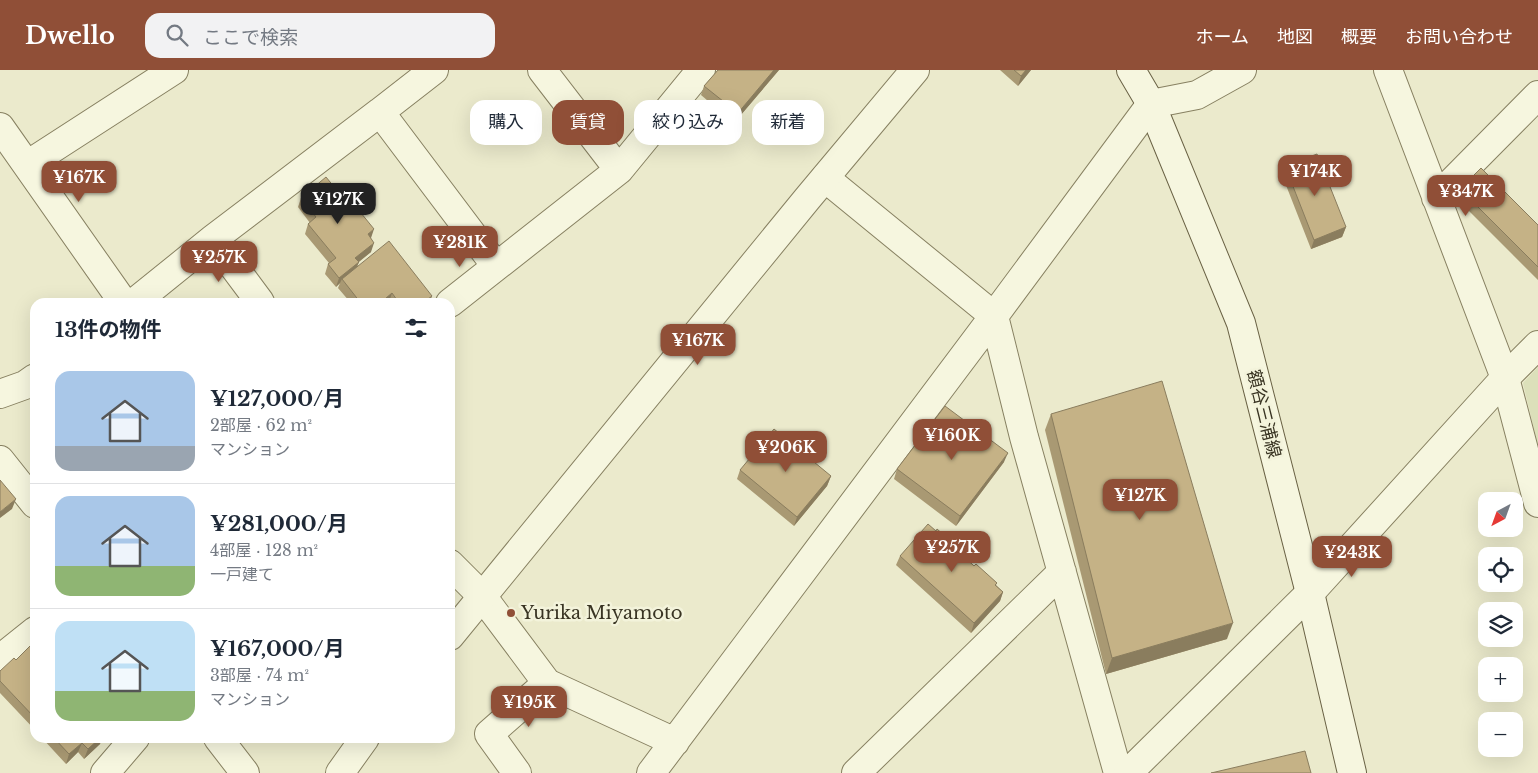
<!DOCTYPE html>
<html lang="ja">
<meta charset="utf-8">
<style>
body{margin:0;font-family:"Libre Baskerville","Noto Sans JP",serif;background:#f2f2f3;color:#1f2937;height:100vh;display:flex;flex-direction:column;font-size:19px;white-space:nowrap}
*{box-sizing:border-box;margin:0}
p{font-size:16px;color:#747a83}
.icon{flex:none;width:28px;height:28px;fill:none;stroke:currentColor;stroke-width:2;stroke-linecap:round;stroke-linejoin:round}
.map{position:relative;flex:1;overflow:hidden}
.sheet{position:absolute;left:30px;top:228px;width:425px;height:445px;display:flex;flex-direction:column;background:#fff;border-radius:15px;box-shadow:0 5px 20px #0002}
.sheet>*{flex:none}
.guide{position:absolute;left:470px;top:30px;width:475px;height:45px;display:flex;gap:10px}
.needle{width:32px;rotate:221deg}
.fabs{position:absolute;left:1478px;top:422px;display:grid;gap:10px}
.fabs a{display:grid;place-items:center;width:45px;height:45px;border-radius:10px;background:#fff;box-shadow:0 5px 20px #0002;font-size:25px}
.price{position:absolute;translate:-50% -42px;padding:0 11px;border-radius:10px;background:#904f37;color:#fff;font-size:16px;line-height:32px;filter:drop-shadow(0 1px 2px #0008)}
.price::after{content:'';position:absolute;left:50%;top:30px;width:15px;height:11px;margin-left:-8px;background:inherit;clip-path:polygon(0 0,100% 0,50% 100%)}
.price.on{background:#222;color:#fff}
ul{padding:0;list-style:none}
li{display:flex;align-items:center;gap:15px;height:125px;padding:0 25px}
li+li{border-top:1px solid #e0e1e3}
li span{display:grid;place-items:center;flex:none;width:140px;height:100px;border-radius:15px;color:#555}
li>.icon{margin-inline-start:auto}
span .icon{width:60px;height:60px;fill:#fffc;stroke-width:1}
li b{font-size:21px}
h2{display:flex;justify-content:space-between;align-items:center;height:60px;padding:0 25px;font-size:21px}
.tag{padding:0 18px;border-radius:15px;background:#fff;box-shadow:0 5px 20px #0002;font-size:18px;line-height:45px}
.tag.on{background:#904f37;color:#fff}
header{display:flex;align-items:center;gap:30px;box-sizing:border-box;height:70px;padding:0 25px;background:#904f37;color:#fff}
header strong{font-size:24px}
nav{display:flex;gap:28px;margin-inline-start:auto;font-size:18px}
.search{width:350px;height:45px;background:#f2f2f3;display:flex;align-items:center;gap:12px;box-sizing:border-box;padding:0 18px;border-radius:15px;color:#747a83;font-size:19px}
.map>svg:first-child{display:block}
</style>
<header>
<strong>Dwello</strong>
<div class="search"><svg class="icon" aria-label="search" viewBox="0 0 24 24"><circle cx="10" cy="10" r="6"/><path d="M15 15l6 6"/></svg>ここで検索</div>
<nav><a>ホーム</a><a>地図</a><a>概要</a><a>お問い合わせ</a></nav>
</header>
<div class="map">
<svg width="1538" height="703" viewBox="0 0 1538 703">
<rect width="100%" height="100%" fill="#ebeacc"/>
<!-- farmland -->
<path fill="#dce0ba" d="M1538,297V376L1523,313Z"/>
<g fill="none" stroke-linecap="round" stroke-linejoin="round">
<!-- minor casing -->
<g stroke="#878061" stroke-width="30">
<path id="minor" d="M542,0L619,100
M1388,0L1505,308L1538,433
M380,42L434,0
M0,57L123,232
M27,95L174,0
M825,108L994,246L1024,367L1118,703
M1436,128L1538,25
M213,169L260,232
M135,232L213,169L380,42L496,196
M450,233L619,100L701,0
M0,324L25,315L35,308
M0,390L35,434
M450,494L482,526L547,613L675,672
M0,589L35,561
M218,668L245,703
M105,703L135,668
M517,703L489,664L547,613
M651,703L994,246L1151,34L1197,25L1242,0
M856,703L1062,502"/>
</g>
<!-- tertiary casing -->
<g stroke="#878061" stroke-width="30">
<path id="tertiary" d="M450,566L807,129L915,0
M340,703L365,668
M1128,703L1310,523L1505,308L1538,275"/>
</g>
<!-- secondary casing -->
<g stroke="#696144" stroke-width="30">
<path id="secondary" d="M1131,0L1151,34L1241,253L1310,523L1352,703"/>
</g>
<!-- minor -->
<use href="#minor" stroke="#f6f6df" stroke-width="28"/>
<!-- tertiary -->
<use href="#tertiary" stroke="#f6f6df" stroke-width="28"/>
<!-- secondary -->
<use href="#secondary" stroke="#f6f6df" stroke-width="28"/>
</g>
<!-- wall -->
<path fill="#a99973" d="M718,0H779L734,53L701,25L704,16Z
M1000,0H1031L1018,16Z
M1285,96L1346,157L1342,167L1311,179L1282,105Z
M1460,119L1538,155V210L1457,129Z
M301,128L371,168V182L359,192L357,197L430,232H350L338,218L340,213L336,217L325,204L328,194L329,193L305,164L308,154L310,153L298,137Z
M1051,344L1227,569L1106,604L1045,360Z
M1004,392L956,456L894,409L897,399Z
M740,400L831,406L827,416L794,456L737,409Z
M936,461L960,479L959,482L974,496L997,513L996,515L1003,522L1000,531L971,563L896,495L900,486Z
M35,574V660L0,623V601L16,590Z
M42,668H102L100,674L84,689L78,682L66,694Z"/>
<!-- shaded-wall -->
<path fill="#8a7d5e" d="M774,0H779L734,53L738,43Z
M1026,0H1031L1018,16L1021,6Z
M1346,157L1342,167L1311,179L1314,170Z
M374,159L371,168L364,174L368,164Z
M374,173L371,182L352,197L355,188Z
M359,192L355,201L342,209L340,213L336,217L339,208Z
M392,223L389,232L386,228Z
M432,226L430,232H424Z
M1008,383L1004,392L956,456L960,446Z
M831,406L827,416L794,456L797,447Z
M16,429L12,439L0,448V442Z
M1003,522L1000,531L971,563L974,553Z
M1233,553L1227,569L1106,604L1112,588Z
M100,668H102L100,674L84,689L88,679Z
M82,673L78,682L66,694L69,684Z"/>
<!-- building -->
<path fill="#c5b286" stroke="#8a7d5e" d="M718,0H774L738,43L704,16Z
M1014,0H1026L1021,6Z
M1317,84L1346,157L1314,170L1285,96Z
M1481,98L1538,155V197L1460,119Z
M326,107L335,118L339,116L374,159L368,164L374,173L355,188L359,192L339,208L328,194L336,188L308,154L316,147L301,128Z
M389,171L432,226L424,232H394L397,230L392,223L386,228L389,232H360L342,209Z
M1162,311L1233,553L1112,588L1051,344Z
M945,336L1008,383L960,446L897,399Z
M774,359L831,406L797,447L740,400Z
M0,410L16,429L0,442Z
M928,454L936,461L937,459L960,479L958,481L974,496L976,494L997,513L995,515L1003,522L974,553L900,486Z
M34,572L35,574V648L0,611V601L14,588L16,590Z
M54,668H100L88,679L82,673L69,684Z
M1305,681L1311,703H1211Z"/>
<!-- markers -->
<circle fill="#904f37" stroke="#f3f3db" stroke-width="2" cx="511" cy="543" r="5"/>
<g text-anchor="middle" stroke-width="5" stroke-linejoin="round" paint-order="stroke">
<!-- street labels -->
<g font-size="18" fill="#393423" stroke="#f3f3db">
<text transform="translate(1264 344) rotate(76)" y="6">額谷三浦線</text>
</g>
<!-- poi labels -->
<g font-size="18" fill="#393423" stroke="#f3f3db" text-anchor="start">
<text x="521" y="549">Yurika Miyamoto</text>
</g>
</g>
</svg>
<div class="fabs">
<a><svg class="needle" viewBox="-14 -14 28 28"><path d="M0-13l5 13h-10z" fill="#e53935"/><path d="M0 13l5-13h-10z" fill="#747a83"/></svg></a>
<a><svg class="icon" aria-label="locate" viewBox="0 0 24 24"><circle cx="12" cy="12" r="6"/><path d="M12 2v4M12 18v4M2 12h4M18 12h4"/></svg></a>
<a><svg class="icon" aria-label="layers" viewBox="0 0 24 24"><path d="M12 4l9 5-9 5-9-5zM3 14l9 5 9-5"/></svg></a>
<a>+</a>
<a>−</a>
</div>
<b class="price" style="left:1315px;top:127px">¥174K</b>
<b class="price" style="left:79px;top:133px">¥167K</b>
<b class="price" style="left:1466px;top:147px">¥347K</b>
<b class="price on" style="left:338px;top:155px">¥127K</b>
<b class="price" style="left:460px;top:198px">¥281K</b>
<b class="price" style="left:219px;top:213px">¥257K</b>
<b class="price" style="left:698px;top:296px">¥167K</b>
<b class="price" style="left:952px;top:391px">¥160K</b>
<b class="price" style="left:786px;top:403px">¥206K</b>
<b class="price" style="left:1140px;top:451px">¥127K</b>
<b class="price" style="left:952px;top:503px">¥257K</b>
<b class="price" style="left:1352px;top:508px">¥243K</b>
<b class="price" style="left:529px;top:658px">¥195K</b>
<div class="guide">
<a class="tag">購入</a>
<a class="tag on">賃貸</a>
<a class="tag">絞り込み</a>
<a class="tag">新着</a>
</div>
<section class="sheet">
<h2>13件の物件<svg class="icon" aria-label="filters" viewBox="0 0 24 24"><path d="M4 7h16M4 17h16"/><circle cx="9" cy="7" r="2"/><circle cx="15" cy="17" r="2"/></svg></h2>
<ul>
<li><span style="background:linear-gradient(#a9c7e8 75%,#9aa5b1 0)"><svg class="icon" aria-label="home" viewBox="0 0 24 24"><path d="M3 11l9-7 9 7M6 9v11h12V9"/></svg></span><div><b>¥127,000/月</b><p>2部屋 · 62 m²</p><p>マンション</p></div></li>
<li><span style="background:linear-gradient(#a9c7e8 70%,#8fb573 0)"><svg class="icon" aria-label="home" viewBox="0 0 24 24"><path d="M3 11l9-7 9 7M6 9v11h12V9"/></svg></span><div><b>¥281,000/月</b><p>4部屋 · 128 m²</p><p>一戸建て</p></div></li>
<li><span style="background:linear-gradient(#bfe0f5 70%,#8fb573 0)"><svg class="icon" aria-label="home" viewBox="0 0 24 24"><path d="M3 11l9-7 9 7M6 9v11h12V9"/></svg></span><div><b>¥167,000/月</b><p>3部屋 · 74 m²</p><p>マンション</p></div></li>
</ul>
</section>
</div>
